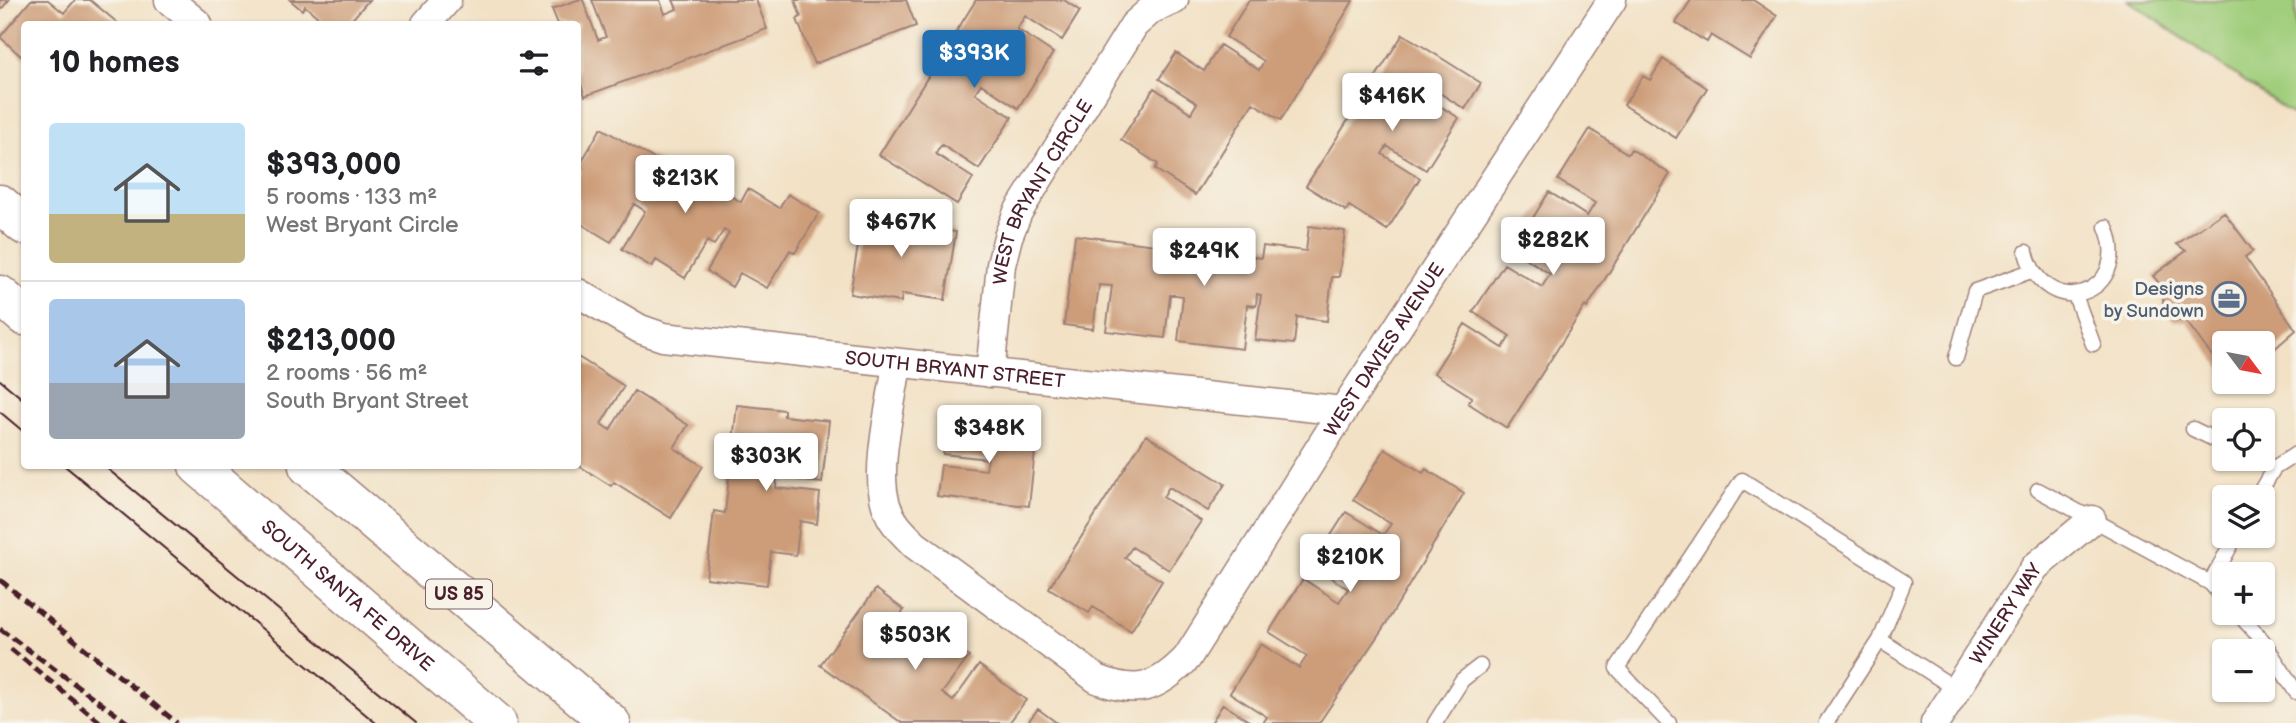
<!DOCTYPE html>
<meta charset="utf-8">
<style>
body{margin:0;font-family:"Balsamiq Sans",sans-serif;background:#f2f2f2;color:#202124;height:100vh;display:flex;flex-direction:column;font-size:26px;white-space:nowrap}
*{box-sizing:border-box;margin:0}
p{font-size:23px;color:#757577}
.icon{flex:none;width:38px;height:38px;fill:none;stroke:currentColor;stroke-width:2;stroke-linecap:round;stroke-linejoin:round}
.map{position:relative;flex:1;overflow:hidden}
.side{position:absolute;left:21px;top:21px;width:560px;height:448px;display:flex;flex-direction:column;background:#fff;border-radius:7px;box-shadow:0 2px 5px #0004}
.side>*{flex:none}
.needle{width:46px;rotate:122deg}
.buttons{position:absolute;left:2212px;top:331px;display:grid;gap:14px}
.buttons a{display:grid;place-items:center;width:63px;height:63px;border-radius:7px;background:#fff;box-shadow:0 2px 5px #0004;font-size:35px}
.price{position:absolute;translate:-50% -60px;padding:0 16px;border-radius:7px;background:#fff;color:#222;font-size:23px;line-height:46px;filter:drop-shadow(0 2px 4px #0008)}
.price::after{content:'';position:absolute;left:50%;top:42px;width:21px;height:16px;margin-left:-10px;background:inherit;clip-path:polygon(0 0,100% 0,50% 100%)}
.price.selected{background:#1f6fb2;color:#fff}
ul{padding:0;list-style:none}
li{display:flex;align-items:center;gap:21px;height:175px;padding:0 28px}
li+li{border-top:2px solid #e0e0e0}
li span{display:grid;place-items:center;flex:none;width:196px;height:140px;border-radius:7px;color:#555}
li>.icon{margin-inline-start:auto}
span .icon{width:84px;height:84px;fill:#fffc;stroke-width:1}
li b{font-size:30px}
h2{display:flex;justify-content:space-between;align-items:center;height:84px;padding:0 28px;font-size:30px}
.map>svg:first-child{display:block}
</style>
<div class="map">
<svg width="2296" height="723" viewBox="0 0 2296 723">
<rect width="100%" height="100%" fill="#f7f3e8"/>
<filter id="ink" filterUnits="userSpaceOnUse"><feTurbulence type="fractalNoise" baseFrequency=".0143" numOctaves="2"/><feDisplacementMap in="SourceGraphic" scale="14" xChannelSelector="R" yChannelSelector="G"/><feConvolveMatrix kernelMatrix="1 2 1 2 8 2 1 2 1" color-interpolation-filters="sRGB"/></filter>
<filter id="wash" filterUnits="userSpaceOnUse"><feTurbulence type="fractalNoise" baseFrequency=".00686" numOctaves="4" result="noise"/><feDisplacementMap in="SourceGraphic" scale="28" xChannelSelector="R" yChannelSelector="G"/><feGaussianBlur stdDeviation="1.57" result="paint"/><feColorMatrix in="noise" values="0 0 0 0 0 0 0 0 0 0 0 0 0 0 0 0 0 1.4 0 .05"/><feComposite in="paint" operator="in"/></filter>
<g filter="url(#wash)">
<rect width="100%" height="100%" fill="#f2e1c5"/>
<!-- green -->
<path fill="#a0ce7c" stroke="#757654" stroke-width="2" d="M2128,0H2296V117Z"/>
<g id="blocks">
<!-- building -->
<path fill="#cd9d79" d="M0,0H9L0,11Z
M31,0H48L64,13L75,0H90L119,24H24V59L0,37Z
M290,0H369L348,24H326L305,6L302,10Z
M577,0H583L598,40L606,37L592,0H660L665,14L677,9L673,0H756L767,29L585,96L578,76V24H558L552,9Z
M795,0H906L916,26L814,64L797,19L801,17Z
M976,0H1064L1080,11L1062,40L1025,16L1017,29L1053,53L1018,108L981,84L975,93L1012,117L979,169L942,145L938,149L936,154L973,178L957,204L879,155Z
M1249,0L1353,1L1281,120L1253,103L1195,195L1155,169L1158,164L1121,140L1154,88L1191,113L1197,103L1159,79L1176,53L1204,71L1220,45L1259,70L1264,61L1226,37Z
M1691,0H1753L1777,16L1750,59L1711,35L1707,42L1676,23Z
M1403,34L1481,83L1465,109L1427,85L1421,94L1459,118L1426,170L1387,146L1382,154L1420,178L1387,230L1349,206L1346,211L1306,186Z
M1663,59L1707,88L1676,138L1624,105L1643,76L1650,80Z
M601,128L701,186L705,180L741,202L748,189L779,208L788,194L819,213L795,253L790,250L767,288L740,273L732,287L707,271L729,233L724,230L714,245L707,241L685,278L656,260L652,267L622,249L645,211L634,204L611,242L578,222V177L581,171L578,168Z
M1590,129L1628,154L1631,149L1670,174L1587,308L1585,306L1507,428L1468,403L1472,397L1434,373L1465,324L1503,348L1510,336L1473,312L1504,264L1542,287L1550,274L1513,250L1549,192L1587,216L1595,203L1558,180Z
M864,210L913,217L911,225L956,232L945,300L902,294L901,302L850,294Z
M2224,212L2253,251L2245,257L2296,330L2263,359V343H2224V372L2186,321H2174L2166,316L2163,300L2167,293L2153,276L2186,251L2177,244Z
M1309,226L1345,231L1339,277H1332L1327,321L1297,317L1294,344L1255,340L1261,295L1257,294L1256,306L1247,305L1242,349L1178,341L1183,296L1176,295H1170L1165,338L1106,331L1112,286L1099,285L1093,329L1064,325L1075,235L1261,258L1263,246L1306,251Z
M578,357L624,386L601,424L610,430L634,391L688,425L674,448L703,466L671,518L614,482L611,486L578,465Z
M737,405L784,410V416L829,421L822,483L777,477L776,488L820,493L817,524L800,521L796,555L771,552L767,585L706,578L714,511L725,513Z
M946,423L1037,433L1029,506L937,496L941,465L986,470L988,459L943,454Z
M1146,435L1225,484L1208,511L1169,487L1163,497L1201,521L1169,570L1132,547L1125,558L1162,581L1131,631L1093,607L1089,613L1049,588Z
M1385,449L1423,473L1426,469L1464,493L1387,622L1319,723H1263L1267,717L1230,693L1261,644L1299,668L1307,656L1269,632L1303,579L1339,602L1348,589L1312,565L1346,512L1383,535L1391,524L1353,500Z
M876,589L904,610L878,645L891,655L917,620L969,657L942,693L953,701L979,665L1026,700L1009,723H902L820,665Z
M1223,704L1252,723H1211Z
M1038,709L1057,723H1027Z"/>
</g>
</g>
<g filter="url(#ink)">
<use href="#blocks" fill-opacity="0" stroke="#9e8078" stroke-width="2"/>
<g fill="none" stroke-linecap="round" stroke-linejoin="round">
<!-- service casing -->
<g stroke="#9e8078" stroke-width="17">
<path id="service" d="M2026,252C2045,325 2134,294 2106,227
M2075,295L2093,344
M1956,358L1975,291L2031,271
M2193,429L2224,444
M2254,458L2274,468
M2038,490L2210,583L2224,599
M2257,497L2274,468L2296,454
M2210,583L2236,536
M2237,612L2263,641L2296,692
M1435,723L1462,680L1480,666
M1669,723L1617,668L1742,480L1904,582L1880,640L1956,689
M1826,723L1880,640"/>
</g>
<!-- minor casing -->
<g stroke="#9e8078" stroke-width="31">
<g id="minor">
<path d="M169,0L198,24"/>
<path d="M426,24L447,0"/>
<path id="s1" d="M578,293L640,329L663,337L1343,411"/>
<path id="s2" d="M897,363C892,404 874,467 886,505C891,522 903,533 915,545L1097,679C1137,695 1157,689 1187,658L1343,411L1612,0"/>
<path id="s3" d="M990,373L1001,265L1008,237L1018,212L1134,25L1152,9L1174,0"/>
<path id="s4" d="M1935,723L2035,567L2092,520"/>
</g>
</g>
<!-- trunk casing -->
<g stroke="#9e8078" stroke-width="41">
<g id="trunk">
<path d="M0,204L24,225"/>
<path d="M0,295L24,316"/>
<path id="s5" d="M198,466L497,723"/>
<path d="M308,466L611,723"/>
</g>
</g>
<!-- service -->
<use href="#service" stroke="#fff" stroke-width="14"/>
<!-- minor -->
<use href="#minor" stroke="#fff" stroke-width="28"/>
<!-- trunk -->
<use href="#trunk" stroke="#fff" stroke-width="38"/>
<!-- tram -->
<path stroke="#4a1f2b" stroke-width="2" d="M0,380L24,400
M0,412L24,432
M65,466L376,723
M104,466L416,723"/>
<!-- rail -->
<path stroke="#4a1f2b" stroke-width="5" stroke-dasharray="10 5" stroke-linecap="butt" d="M0,580L177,723
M0,629L128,723
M11,649L101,723"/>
</g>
</g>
<!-- icons -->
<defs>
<g id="office-ring" transform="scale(1.75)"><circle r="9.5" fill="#f7f3e8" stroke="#5c6f8a" stroke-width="1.5"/><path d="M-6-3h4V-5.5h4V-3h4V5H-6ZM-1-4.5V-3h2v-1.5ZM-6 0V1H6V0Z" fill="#5c6f8a"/></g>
</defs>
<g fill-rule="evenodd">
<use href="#office-ring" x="2229" y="299"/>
</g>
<g text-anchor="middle" stroke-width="7" stroke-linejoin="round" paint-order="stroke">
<!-- shield labels -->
<rect fill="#f7f3e8" stroke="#7e5f64" stroke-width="2" x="426" y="579.5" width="66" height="29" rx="5"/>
<g font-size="18" font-weight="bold" fill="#4a1f2b">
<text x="459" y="600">US 85</text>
</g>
<!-- street labels -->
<g font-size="19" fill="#4a1f2b" stroke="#f7f3e8">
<text dy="7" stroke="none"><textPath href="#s3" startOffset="192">WEST BRYANT CIRCLE</textPath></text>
<text dy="7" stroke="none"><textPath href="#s2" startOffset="886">WEST DAVIES AVENUE</textPath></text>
<text dy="7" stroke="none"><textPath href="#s1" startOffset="390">SOUTH BRYANT STREET</textPath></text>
<text dy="7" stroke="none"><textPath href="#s5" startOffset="198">SOUTH SANTA FE DRIVE</textPath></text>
<text dy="7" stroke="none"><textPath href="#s4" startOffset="130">WINERY WAY</textPath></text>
</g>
<!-- service labels -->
<g font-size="19" fill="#4e5e75" stroke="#f7f3e8" text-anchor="end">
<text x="2204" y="295">Designs<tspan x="2204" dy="22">by Sundown</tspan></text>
</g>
</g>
</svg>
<div class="buttons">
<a><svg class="needle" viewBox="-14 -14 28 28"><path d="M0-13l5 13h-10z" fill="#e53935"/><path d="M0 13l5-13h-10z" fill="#757577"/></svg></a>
<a><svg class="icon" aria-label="locate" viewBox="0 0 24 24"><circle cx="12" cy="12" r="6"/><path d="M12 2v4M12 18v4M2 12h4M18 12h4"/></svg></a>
<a><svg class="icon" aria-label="layers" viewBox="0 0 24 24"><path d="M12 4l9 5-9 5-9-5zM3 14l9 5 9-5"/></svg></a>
<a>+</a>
<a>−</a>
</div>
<b class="price selected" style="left:974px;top:90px">$393K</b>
<b class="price" style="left:1392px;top:133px">$416K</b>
<b class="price" style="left:685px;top:215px">$213K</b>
<b class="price" style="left:901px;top:259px">$467K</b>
<b class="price" style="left:1553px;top:277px">$282K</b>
<b class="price" style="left:1204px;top:288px">$249K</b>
<b class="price" style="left:989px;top:465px">$348K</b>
<b class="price" style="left:766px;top:493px">$303K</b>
<b class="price" style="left:1350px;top:594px">$210K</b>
<b class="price" style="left:915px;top:672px">$503K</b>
<section class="side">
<h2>10 homes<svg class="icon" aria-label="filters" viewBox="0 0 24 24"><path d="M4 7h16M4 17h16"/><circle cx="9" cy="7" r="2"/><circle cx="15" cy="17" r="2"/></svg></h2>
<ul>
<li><span style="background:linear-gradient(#bfe0f5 65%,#c2b280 0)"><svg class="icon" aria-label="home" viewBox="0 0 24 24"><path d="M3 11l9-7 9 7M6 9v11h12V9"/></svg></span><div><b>$393,000</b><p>5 rooms · 133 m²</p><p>West Bryant Circle</p></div></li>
<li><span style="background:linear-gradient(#a9c7e8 60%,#9aa5b1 0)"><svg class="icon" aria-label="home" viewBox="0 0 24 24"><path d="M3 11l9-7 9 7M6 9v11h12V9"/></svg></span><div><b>$213,000</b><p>2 rooms · 56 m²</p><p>South Bryant Street</p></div></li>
</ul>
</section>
</div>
